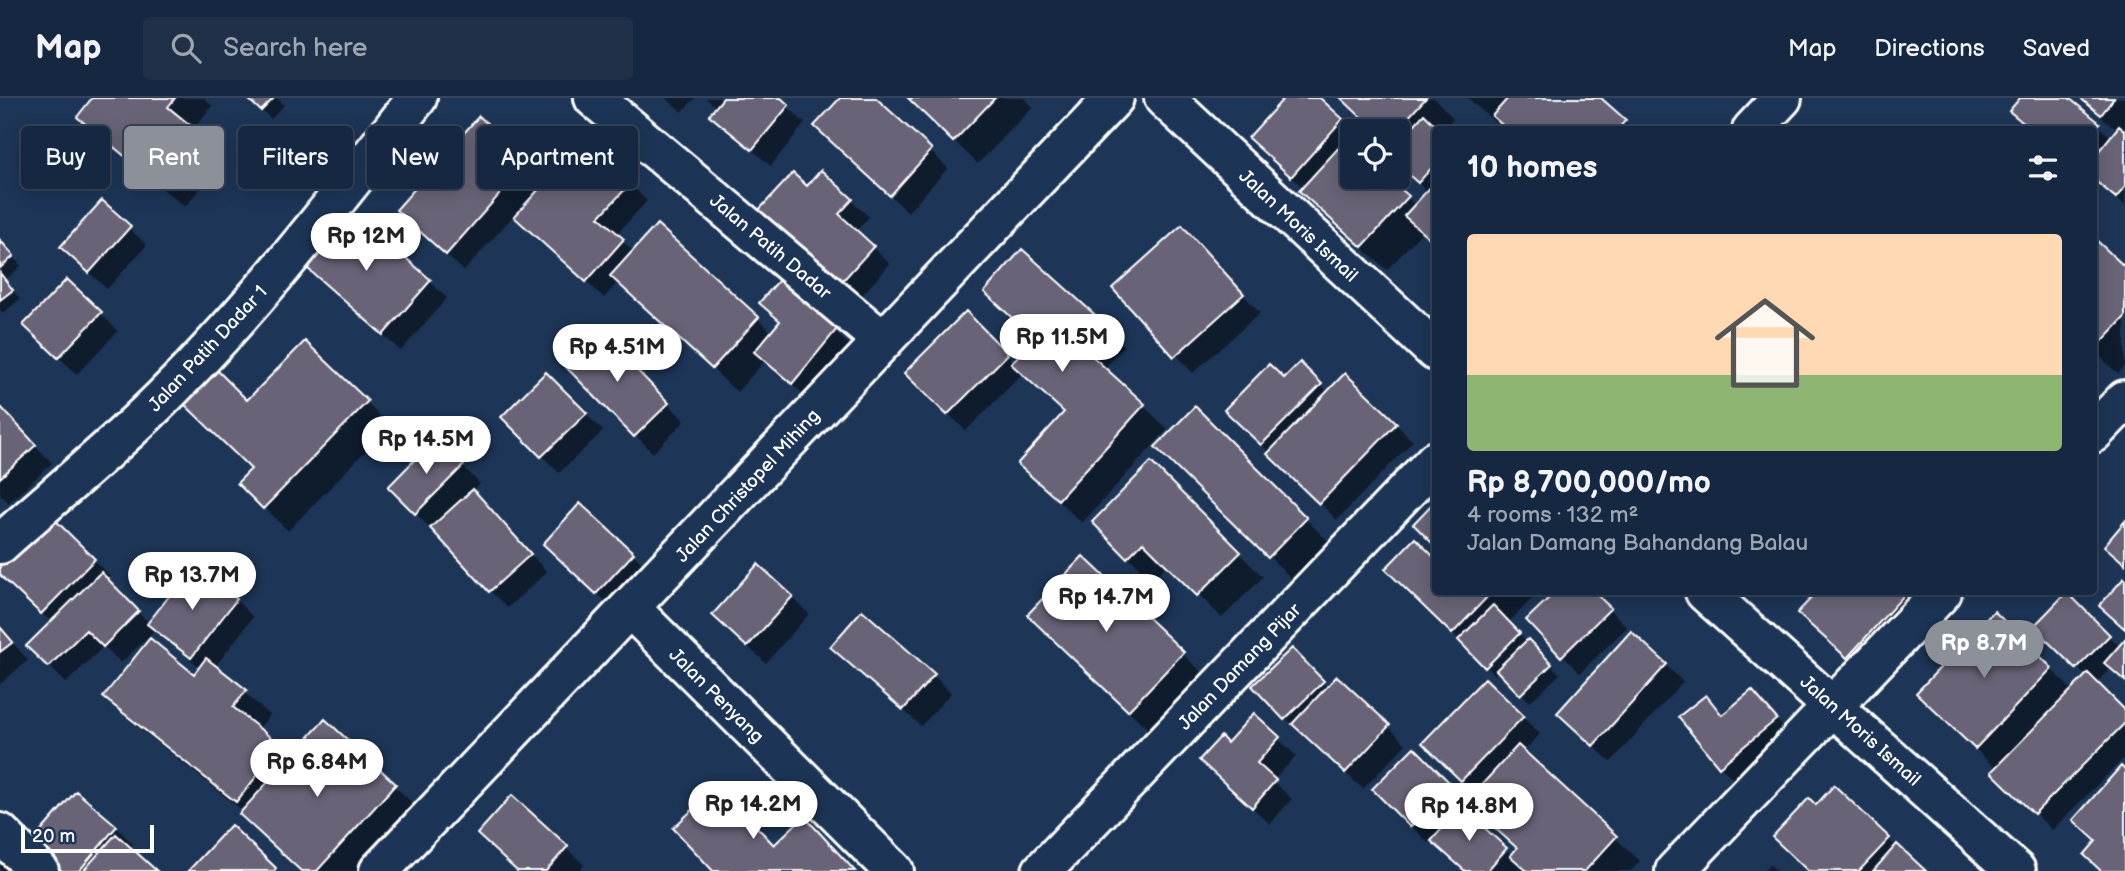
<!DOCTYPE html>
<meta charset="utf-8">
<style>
body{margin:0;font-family:"Balsamiq Sans",sans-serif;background:#1f3048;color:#f1f3f6;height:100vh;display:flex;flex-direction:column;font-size:26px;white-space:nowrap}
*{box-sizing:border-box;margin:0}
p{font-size:23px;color:#9ea6b1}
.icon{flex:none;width:38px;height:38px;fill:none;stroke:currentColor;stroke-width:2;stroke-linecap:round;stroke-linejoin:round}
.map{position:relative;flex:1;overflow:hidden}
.panel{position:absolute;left:1432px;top:28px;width:665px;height:469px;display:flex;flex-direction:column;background:#162841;border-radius:7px;box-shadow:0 4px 18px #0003,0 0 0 2px #35445a}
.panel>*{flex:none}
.hud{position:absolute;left:21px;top:28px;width:665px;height:63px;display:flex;gap:14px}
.tools{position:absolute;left:1340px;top:21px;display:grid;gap:14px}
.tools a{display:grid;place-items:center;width:70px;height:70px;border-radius:7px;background:#162841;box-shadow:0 4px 18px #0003,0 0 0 2px #35445a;font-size:35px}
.scale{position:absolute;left:21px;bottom:18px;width:133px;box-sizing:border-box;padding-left:7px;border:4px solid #fff;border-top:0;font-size:19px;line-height:24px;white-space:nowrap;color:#fff;-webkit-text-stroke:5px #1d3557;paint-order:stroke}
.price{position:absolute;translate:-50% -60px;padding:0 16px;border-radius:24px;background:#fff;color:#222;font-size:23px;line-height:46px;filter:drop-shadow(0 2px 4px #0008)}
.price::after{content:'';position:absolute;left:50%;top:42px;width:21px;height:16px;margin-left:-10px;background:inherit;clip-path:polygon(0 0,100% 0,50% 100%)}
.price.on{background:#8c9099;color:#fff}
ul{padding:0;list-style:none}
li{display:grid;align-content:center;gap:14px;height:371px;padding:0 35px}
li+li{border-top:2px solid #35445a}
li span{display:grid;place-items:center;height:217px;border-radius:7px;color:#555}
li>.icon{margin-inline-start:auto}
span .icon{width:126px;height:126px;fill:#fffc;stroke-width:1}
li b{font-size:30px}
h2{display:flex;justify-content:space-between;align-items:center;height:84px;padding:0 35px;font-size:30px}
.tag{padding:0 24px;border-radius:7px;background:#162841;box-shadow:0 4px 18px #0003,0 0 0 2px #35445a;font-size:24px;line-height:63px}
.tag.on{background:#8c9099;color:#fff}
header{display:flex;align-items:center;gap:42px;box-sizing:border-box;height:98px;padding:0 35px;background:#162841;border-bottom:2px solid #35445a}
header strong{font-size:33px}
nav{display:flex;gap:38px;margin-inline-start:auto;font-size:24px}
.search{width:490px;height:63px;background:#1f3048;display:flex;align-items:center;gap:18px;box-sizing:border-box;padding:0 24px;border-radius:7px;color:#9ea6b1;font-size:26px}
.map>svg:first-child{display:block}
</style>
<header>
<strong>Map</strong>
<div class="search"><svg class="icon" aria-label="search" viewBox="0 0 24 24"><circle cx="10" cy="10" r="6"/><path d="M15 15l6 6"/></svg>Search here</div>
<nav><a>Map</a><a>Directions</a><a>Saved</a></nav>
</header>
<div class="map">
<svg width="2125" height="773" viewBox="0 0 2125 773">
<rect width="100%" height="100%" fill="#1d3557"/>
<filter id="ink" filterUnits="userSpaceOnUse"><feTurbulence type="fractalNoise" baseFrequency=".0143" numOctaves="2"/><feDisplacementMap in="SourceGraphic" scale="14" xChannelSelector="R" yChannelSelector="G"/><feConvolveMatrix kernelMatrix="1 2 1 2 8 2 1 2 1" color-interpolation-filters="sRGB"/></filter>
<g filter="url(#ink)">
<!-- shadow -->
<path fill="#0007" fill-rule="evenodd" d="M95,0H204L212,8L193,31L224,61L185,109L103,42L79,19Z
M248,0H277L284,7L271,21Z
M666,0H695L682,14Z
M706,0H778L805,25L771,68L712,17L717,10Z
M843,0H874L948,70L908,114L834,46Z
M909,0H1024L1033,9L978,66Z
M1287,0H1317L1353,33V79H1398V33H1356L1366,23L1341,0H1434L1453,20L1443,32H1435V146L1422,134L1387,172L1326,116L1304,90L1268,58ZM1405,73L1428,94L1416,108L1393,86Z
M1468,0H1598L1632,32H1509L1504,27L1501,30Z
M2022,0H2066L2112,40L2118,33L2078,0H2125V108L2093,81V32H2030L2011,13Z
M479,20L523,61L516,70L537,91L514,116L517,118L630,86L647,103L616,137L634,154L657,128L773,235L781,225L761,205L779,184L853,250L810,302L765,263L737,294L618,184L604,200L514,117L464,173L416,130Z
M807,90L851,102L869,119L856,133L890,166L855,205L777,131Z
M102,105L147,147L107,191L80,166Z
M347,140L429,183L447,200L401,253L318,180Z
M2093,141L2125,172V268L2118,276L2093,252Z
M0,143L21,168L5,182L20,201L3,215L0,212Z
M1199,147L1260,215L1193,275L1115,190Z
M100,215L118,233L77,276L42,244Z
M966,216L1015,265L1036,241L1100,224L1124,248L1104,271L1168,331L1082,425L1019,366L1066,315L1023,275L966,333L907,275Z
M600,237L685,323L653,355L568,268Z
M1300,266L1329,295L1345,277L1413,343L1337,422L1227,312L1284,282Z
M546,276L603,333L559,375L503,319Z
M247,304H366L390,328L288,433L240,385L253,371Z
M0,309L52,365L9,405L0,396Z
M1195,311L1330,445L1293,482L1158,349Z
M437,342L480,386L473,393L547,474L507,510L390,389Z
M1151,367L1263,479L1222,520L1168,466L1152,482L1094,424Z
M46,415L111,479L107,483L150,526L236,502L253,519L215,569L270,617L258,631L292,661L326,624L419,711L362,773H302L244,714L129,622L105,598L194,578L200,570L155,532L121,565L104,548L66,585L29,548L52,525L0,474Z
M633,456L650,473L615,512L562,463Z
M1083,460L1207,579L1153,636L1053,541Z
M1435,463V494H1539L1508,525L1560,576L1530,604L1499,573L1495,577L1411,495Z
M1557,494H1592L1627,529L1580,575L1528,522Z
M1819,494H1952L1872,582L1800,514Z
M2067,497L2120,549L2125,544V583L2111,570L2096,585L2125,614V659L2052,732L1993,674L1996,671L1942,619L2051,571L2073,593L2087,579L2035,529Z
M792,499L809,516L766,565L732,534Z
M0,530L28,562L0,586Z
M833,549L934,578L951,595L921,628Z
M1292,552L1328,590L1388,628L1406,646L1363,691L1285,620Z
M1666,567L1683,584L1611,664L1576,632Z
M1485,583L1540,636L1523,654L1640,763L1631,773H1528L1523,768L1519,773H1465L1432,741L1428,745L1375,691L1414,652L1467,705L1476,695L1425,645ZM1469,704L1519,751L1513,758L1461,712Z
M1752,594L1792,639L1737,685L1720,668L1705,600L1723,618Z
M1254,617L1296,658L1273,683L1292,701L1270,726L1219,679L1227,647Z
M1834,690L1897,749L1924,773H1809L1816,709Z
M512,699L584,767L579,773H518Z
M116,729L133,746L129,750L154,773H61L50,763Z
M0,756L21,773H0Z
M1770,767L1777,773H1764Z"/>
<!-- building -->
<path fill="#696477" stroke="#fff" stroke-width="2" d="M92,0H175L168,9L201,36L160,87L77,19Z
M247,0H274L261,13Z
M723,0H781L789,7L752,52L709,17Z
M840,0H876L932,51L890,98L814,28Z
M908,0H995L953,44Z
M1284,0H1320L1343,21L1291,79L1248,40Z
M1341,0H1426L1396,33H1354L1364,22Z
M1508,0H1601L1626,22L1617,32H1508L1492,18Z
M2020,0H2069L2100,25L2093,33L2032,32L2009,13Z
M2080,0H2114L2101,17Z
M1424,16L1440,32H1435V66L1418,85L1398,67V45Z
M479,18L507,43L499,52L521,72L446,157L396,112Z
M2119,28L2125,33V89L2116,100L2093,81V60Z
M1353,34V79H1387L1409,98L1362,149L1299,93Z
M583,42L631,85L599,119L624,141L586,184L514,119Z
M821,72L853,101L839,116L874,148L837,189L757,114L793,75L807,88Z
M1435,84V145L1404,118Z
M102,102L131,128L89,175L60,149Z
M361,121L431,182L383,237L299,163L332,125L347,138Z
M657,126L759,219L712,271L610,178Z
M1182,127L1244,196L1174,259L1112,190Z
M2093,139L2125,169V219L2093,253Z
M0,142L14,158L0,170Z
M1022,151L1102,223L1080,247L1145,306L1058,402L1017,366L1064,314L1011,266L1034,240L984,194Z
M0,175L13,192L0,202Z
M67,181L102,214L58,260L23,227Z
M779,182L837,231L792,286L754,254L780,223L759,205Z
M966,213L1008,256L947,317L904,275Z
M600,234L669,305L634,339L565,268Z
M305,243L368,303L263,411L237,385L251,371L179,301L212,267L247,302Z
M1300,264L1322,286L1261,347L1224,312L1269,266L1284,280Z
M546,274L587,315L541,359L501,319Z
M1345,275L1397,325L1319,406L1267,356Z
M0,308L36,347L0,380Z
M1195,308L1307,420L1268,460L1155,349Z
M436,340L464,367L415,416L388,389Z
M1151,364L1241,454L1197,498L1143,444L1127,460L1092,424Z
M473,391L531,456L489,494L430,430Z
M1435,403V448L1413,426Z
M580,405L634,455L596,496L543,446Z
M46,413L95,461L41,516L0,477V460Z
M2125,423V466L2104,448Z
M1415,440L1435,460V494H1492L1452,536L1385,471Z
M1083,458L1184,554L1128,613L1027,517Z
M758,466L793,498L747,549L712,517Z
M194,467L237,501L191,560L147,526Z
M101,474L139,513L103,549L86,532L48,569L26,548Z
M2124,480L2125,481V531L2099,508Z
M1555,494H1594L1611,510L1561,559L1526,522Z
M1817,494H1907L1847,560L1797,515Z
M2067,494L2110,537L2076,571L2033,529Z
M1493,507L1520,535L1485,570L1458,542Z
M862,512L935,576L903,612L830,549Z
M1994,513L2052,570L1975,651L1916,595Z
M0,529L13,544L0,554Z
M1631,533L1667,566L1593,648L1557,615Z
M150,540L194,576L206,560L247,592L233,609L281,648L236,704L103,599Z
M1528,541L1552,566L1520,597L1496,572Z
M2125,541V583L2104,565Z
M1292,550L1324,583L1284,622L1252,588Z
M2088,575L2125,612V625L2034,716L1991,674Z
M1337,578L1390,627L1345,675L1292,626Z
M1485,580L1524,618L1461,683L1422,645Z
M1752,592L1777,621L1719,669L1678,619L1706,597L1722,617Z
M1254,615L1280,639L1257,665L1276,682L1252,710L1199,662L1221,638L1227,645Z
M325,621L396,686L317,773H301L239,716Z
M1518,647L1617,738L1585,773H1527L1510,758L1517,750L1466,704Z
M1414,649L1452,687L1410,729L1372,691Z
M2121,668L2125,672V773H2101L2084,757L2096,743L2073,722Z
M1834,687L1890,740L1859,773H1808L1772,739L1809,700L1816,707Z
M718,688L774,747L804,718L855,773H713L673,730Z
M76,693L117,728L79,773H62L30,746Z
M512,697L568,748L546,773H517L477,736Z
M1461,709L1507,750L1487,773H1465L1431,743Z
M231,727L276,770L274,773H188Z
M116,736L157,773H83Z
M1897,746L1926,773H1873Z"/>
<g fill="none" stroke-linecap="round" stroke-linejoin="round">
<!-- street casing -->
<g stroke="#fff" stroke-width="44">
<path id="street" d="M594,0L883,243
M1164,0L1435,253
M1752,32L1782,0
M2093,335L2125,302
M0,446C49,402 100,360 147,315C247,219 332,108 417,0
M1705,494L2016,773
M630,510L894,773
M0,735L39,773
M1042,773L1435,363
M1675,773L1942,494"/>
</g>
<!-- secondary casing -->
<g stroke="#fff" stroke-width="44">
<path id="secondary" d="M379,773L1114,0"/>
</g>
<!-- street -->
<use href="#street" stroke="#1d3557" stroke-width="38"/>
<!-- secondary -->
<use href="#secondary" stroke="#1d3557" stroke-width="38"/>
</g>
</g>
<g text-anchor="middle" stroke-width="5" stroke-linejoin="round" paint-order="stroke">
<!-- street labels -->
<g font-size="19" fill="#fff" stroke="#1d3557">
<text transform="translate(1299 127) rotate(43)" y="7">Jalan Moris Ismail</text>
<text transform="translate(771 148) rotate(40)" y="7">Jalan Patih Dadar</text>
<text transform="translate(207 250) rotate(-47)" y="7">Jalan Patih Dadar 1</text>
<text transform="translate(747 387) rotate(-47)" y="7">Jalan Christopel Mihing</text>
<text transform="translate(1239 568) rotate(-46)" y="7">Jalan Damang Pijar</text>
<text transform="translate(717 597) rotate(45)" y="7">Jalan Penyang</text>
<text transform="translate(1861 632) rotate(42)" y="7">Jalan Moris Ismail</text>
</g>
</g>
</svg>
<div class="tools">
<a><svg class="icon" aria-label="locate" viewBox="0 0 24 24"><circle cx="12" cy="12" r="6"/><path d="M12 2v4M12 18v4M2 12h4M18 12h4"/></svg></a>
</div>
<div class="scale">20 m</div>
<b class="price" style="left:366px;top:175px">Rp 12M</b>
<b class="price" style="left:1062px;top:276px">Rp 11.5M</b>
<b class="price" style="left:617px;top:286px">Rp 4.51M</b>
<b class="price" style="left:426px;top:378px">Rp 14.5M</b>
<b class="price" style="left:192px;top:514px">Rp 13.7M</b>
<b class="price" style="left:1106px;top:536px">Rp 14.7M</b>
<b class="price on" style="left:1984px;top:582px">Rp 8.7M</b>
<b class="price" style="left:317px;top:701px">Rp 6.84M</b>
<b class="price" style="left:753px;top:743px">Rp 14.2M</b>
<b class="price" style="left:1469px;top:745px">Rp 14.8M</b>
<div class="hud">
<a class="tag">Buy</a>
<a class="tag on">Rent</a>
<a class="tag">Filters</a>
<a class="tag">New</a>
<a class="tag">Apartment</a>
</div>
<section class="panel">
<h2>10 homes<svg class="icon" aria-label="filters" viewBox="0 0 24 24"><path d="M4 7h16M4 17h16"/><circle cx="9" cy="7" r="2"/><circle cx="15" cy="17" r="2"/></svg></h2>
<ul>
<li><span style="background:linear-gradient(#ffd9b3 65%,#8fb573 0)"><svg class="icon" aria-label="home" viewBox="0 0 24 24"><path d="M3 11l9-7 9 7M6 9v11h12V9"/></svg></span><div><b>Rp 8,700,000/mo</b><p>4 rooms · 132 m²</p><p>Jalan Damang Bahandang Balau</p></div></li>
</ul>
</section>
</div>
